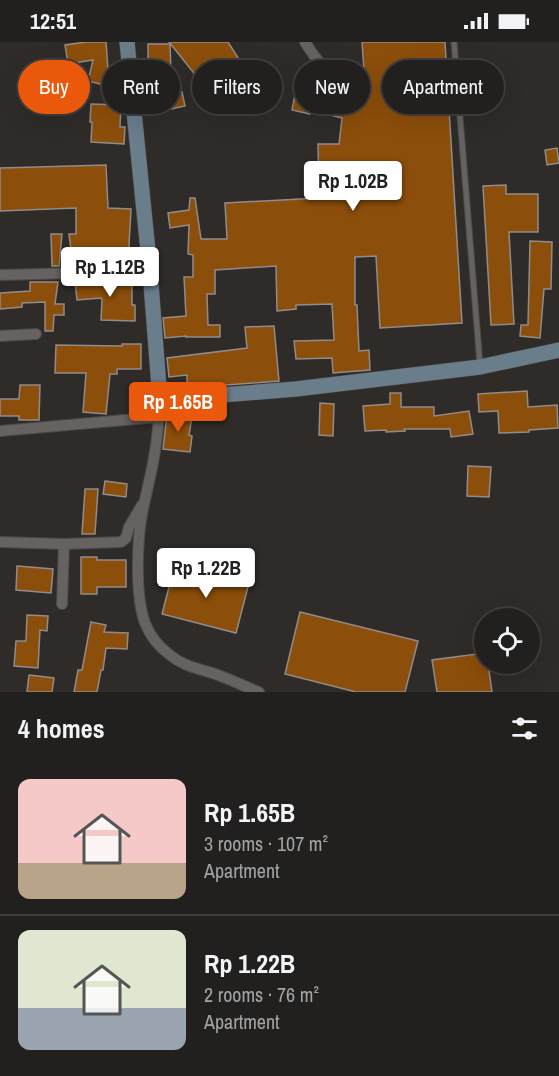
<!DOCTYPE html>
<meta charset="utf-8">
<style>
body{margin:0;font-family:"Archivo Narrow",sans-serif;background:#2a2828;color:#f1f3f6;height:100vh;display:flex;flex-direction:column;font-size:22px;white-space:nowrap}
*{box-sizing:border-box;margin:0}
p{font-size:20px;color:#a2a3a4}
.icon{flex:none;width:33px;height:33px;fill:none;stroke:currentColor;stroke-width:2;stroke-linecap:round;stroke-linejoin:round}
.map{position:relative;height:650px;overflow:hidden}
.details{display:flex;flex-direction:column;background:#22201f;flex:1}
.details>*{flex:none}
.banner{position:absolute;left:18px;top:18px;width:524px;height:54px;display:flex;gap:12px}
.controls{position:absolute;left:474px;top:566px;display:grid;gap:12px}
.controls a{display:grid;place-items:center;width:66px;height:66px;border-radius:50%;background:#22201f;box-shadow:0 6px 24px #0002,0 0 0 2px #3f3e3d;font-size:30px}
.price{position:absolute;translate:-50% -51px;padding:0 14px;border-radius:6px;background:#fff;color:#222;font-size:20px;line-height:39px;filter:drop-shadow(0 2px 3px #0008)}
.price::after{content:'';position:absolute;left:50%;top:36px;width:18px;height:14px;margin-left:-9px;background:inherit;clip-path:polygon(0 0,100% 0,50% 100%)}
.price.current{background:#ea580c;color:#fff}
ul{padding:0;list-style:none}
li{display:flex;align-items:center;gap:18px;height:150px;padding:0 18px}
li+li{border-top:2px solid #3f3e3d}
li span{display:grid;place-items:center;flex:none;width:168px;height:120px;border-radius:12px;color:#555}
li>.icon{margin-inline-start:auto}
span .icon{width:72px;height:72px;fill:#fffc;stroke-width:1}
li b{font-size:26px}
h2{display:flex;justify-content:space-between;align-items:center;height:72px;padding:0 18px;font-size:26px}
.tag{padding:0 21px;border-radius:27px;background:#22201f;box-shadow:0 6px 24px #0002,0 0 0 2px #3f3e3d;font-size:21px;line-height:54px}
.tag.current{background:#ea580c;color:#fff}
.status{display:flex;justify-content:space-between;align-items:center;height:42px;padding:0 30px;background:#22201f;direction:ltr}
.status svg{height:16px;fill:currentColor}
.map>svg:first-child{display:block}
</style>
<div class="status"><b>12:51</b><svg viewBox="0 0 49 12"><path d="M0 12V9h3v3zM5 12V6h3v6zM10 12V3h3v9zM15 12V0h3v12zM26 1h20v11H26zM47 4h2v5h-2z"/></svg></div>
<div class="map">
<svg width="559" height="650" viewBox="0 0 559 650">
<rect width="100%" height="100%" fill="#2e2b29"/>
<!-- building -->
<path fill="#8c4e0b" stroke="#908c8a" stroke-width="1.5" d="M86,0H106L108,27L116,29L112,45L88,39L93,18L68,22L65,3Z
M169,0H228L244,25L229,36L231,39L222,45L220,41L209,50Z
M362,0H445L462,281L380,286L376,214L355,215V263H357L359,309L369,308L370,328L333,331L332,316L296,317L294,299L334,298L332,262L296,263V267L277,269L276,224L215,228V252H207L208,283H220V295H186V294L165,296L163,276L186,274L184,235H193V213L188,212L189,183L170,186L168,171L189,168L190,156H195L201,197H227L225,161L319,156L318,102H339L342,76L311,68L310,72L292,68L297,42L366,57Z
M148,2H170L172,58L155,54L152,20H148Z
M182,50L185,64L171,67L173,52Z
M91,62L121,63L120,85H125L124,102L91,100L92,80H90Z
M557,106L559,121L547,123L545,108Z
M106,123L108,166L131,167L129,203L130,222L73,224L69,192H76V166L0,169V126Z
M506,143V152H538V190H509L514,282L491,283L483,144Z
M51,192H62L59,224H52Z
M530,199L552,200L551,247H544L540,296L520,294L521,283H528Z
M130,237V239H132V263H135V279L101,278L102,258L101,256L77,258L75,239Z
M30,240H58L55,262H64V273H54L53,289H45V260L22,261V265L0,267V251L30,249Z
M274,284L279,339L187,346V333L169,335L167,316L247,306L245,285Z
M122,302H141V327H117V332H110L106,372L83,370L86,331H55L56,303L122,304Z
M20,343H40L39,378H19V374H0V357H19Z
M131,348L143,349L142,369L130,370Z
M527,349L528,365L557,363L558,386L529,388V390L499,391L498,369L479,370L478,352Z
M390,351H401V365H434V374L469,369L473,392L451,395L450,387H404L405,389L386,390V388L365,389L363,364L390,362Z
M320,361L334,362L333,394L319,393Z
M167,372L192,375L189,393L192,394L190,410L163,407Z
M468,424L491,425L489,455L467,454Z
M105,439L127,442L126,455L103,452Z
M85,447H98L95,492H82Z
M81,515H97V518H126V545H97V552H81Z
M175,522L249,541L236,591L162,572Z
M17,524L53,527L51,551L16,548Z
M300,570L418,599L405,650H356L285,632Z
M27,573L48,574L47,589L40,588L38,626L14,624L16,599H26Z
M91,580L106,583L104,590L128,591L127,607L106,606L103,628H101L97,650H74L78,628H82Z
M484,611V621H488L492,650H437L432,618Z
M29,633L54,636L52,650H27Z"/>
<g fill="none" stroke-linecap="round" stroke-linejoin="round">
<!-- lane casing -->
<g stroke="#4c4a48" stroke-width="7">
<path id="lane" d="M454,0L480,323"/>
</g>
<!-- street casing -->
<g stroke="#4c4a48" stroke-width="12">
<path id="street" d="M305,0C318,21 321,24 343,35
M0,233L150,229
M0,294L36,292
M160,358C159,375 158,392 155,409C152,430 146,451 142,472C137,500 135,554 145,581C150,594 159,605 170,613C183,624 197,626 212,631C228,636 243,644 259,650
M0,389L159,375
M0,500L64,502L121,500L126,496L129,485L142,463
M62,562L64,502"/>
</g>
<!-- secondary casing -->
<g stroke="#4c4a48" stroke-width="16">
<path id="secondary" d="M127,0L150,229L160,358L296,347L480,325L559,308"/>
</g>
<!-- lane -->
<use href="#lane" stroke="#65625f" stroke-width="5"/>
<!-- street -->
<use href="#street" stroke="#65625f" stroke-width="10"/>
<!-- secondary -->
<use href="#secondary" stroke="#6a7d8b" stroke-width="15"/>
</g>
</svg>
<div class="controls">
<a><svg class="icon" aria-label="locate" viewBox="0 0 24 24"><circle cx="12" cy="12" r="6"/><path d="M12 2v4M12 18v4M2 12h4M18 12h4"/></svg></a>
</div>
<b class="price" style="left:353px;top:170px">Rp 1.02B</b>
<b class="price" style="left:110px;top:256px">Rp 1.12B</b>
<b class="price current" style="left:178px;top:391px">Rp 1.65B</b>
<b class="price" style="left:206px;top:557px">Rp 1.22B</b>
<div class="banner">
<a class="tag current">Buy</a>
<a class="tag">Rent</a>
<a class="tag">Filters</a>
<a class="tag">New</a>
<a class="tag">Apartment</a>
</div>
</div>
<section class="details">
<h2>4 homes<svg class="icon" aria-label="filters" viewBox="0 0 24 24"><path d="M4 7h16M4 17h16"/><circle cx="9" cy="7" r="2"/><circle cx="15" cy="17" r="2"/></svg></h2>
<ul>
<li><span style="background:linear-gradient(#f6c9c9 70%,#b9a48a 0)"><svg class="icon" aria-label="home" viewBox="0 0 24 24"><path d="M3 11l9-7 9 7M6 9v11h12V9"/></svg></span><div><b>Rp 1.65B</b><p>3 rooms · 107 m²</p><p>Apartment</p></div></li>
<li><span style="background:linear-gradient(#dfe7d0 65%,#9aa5b1 0)"><svg class="icon" aria-label="home" viewBox="0 0 24 24"><path d="M3 11l9-7 9 7M6 9v11h12V9"/></svg></span><div><b>Rp 1.22B</b><p>2 rooms · 76 m²</p><p>Apartment</p></div></li>
</ul>
</section>
